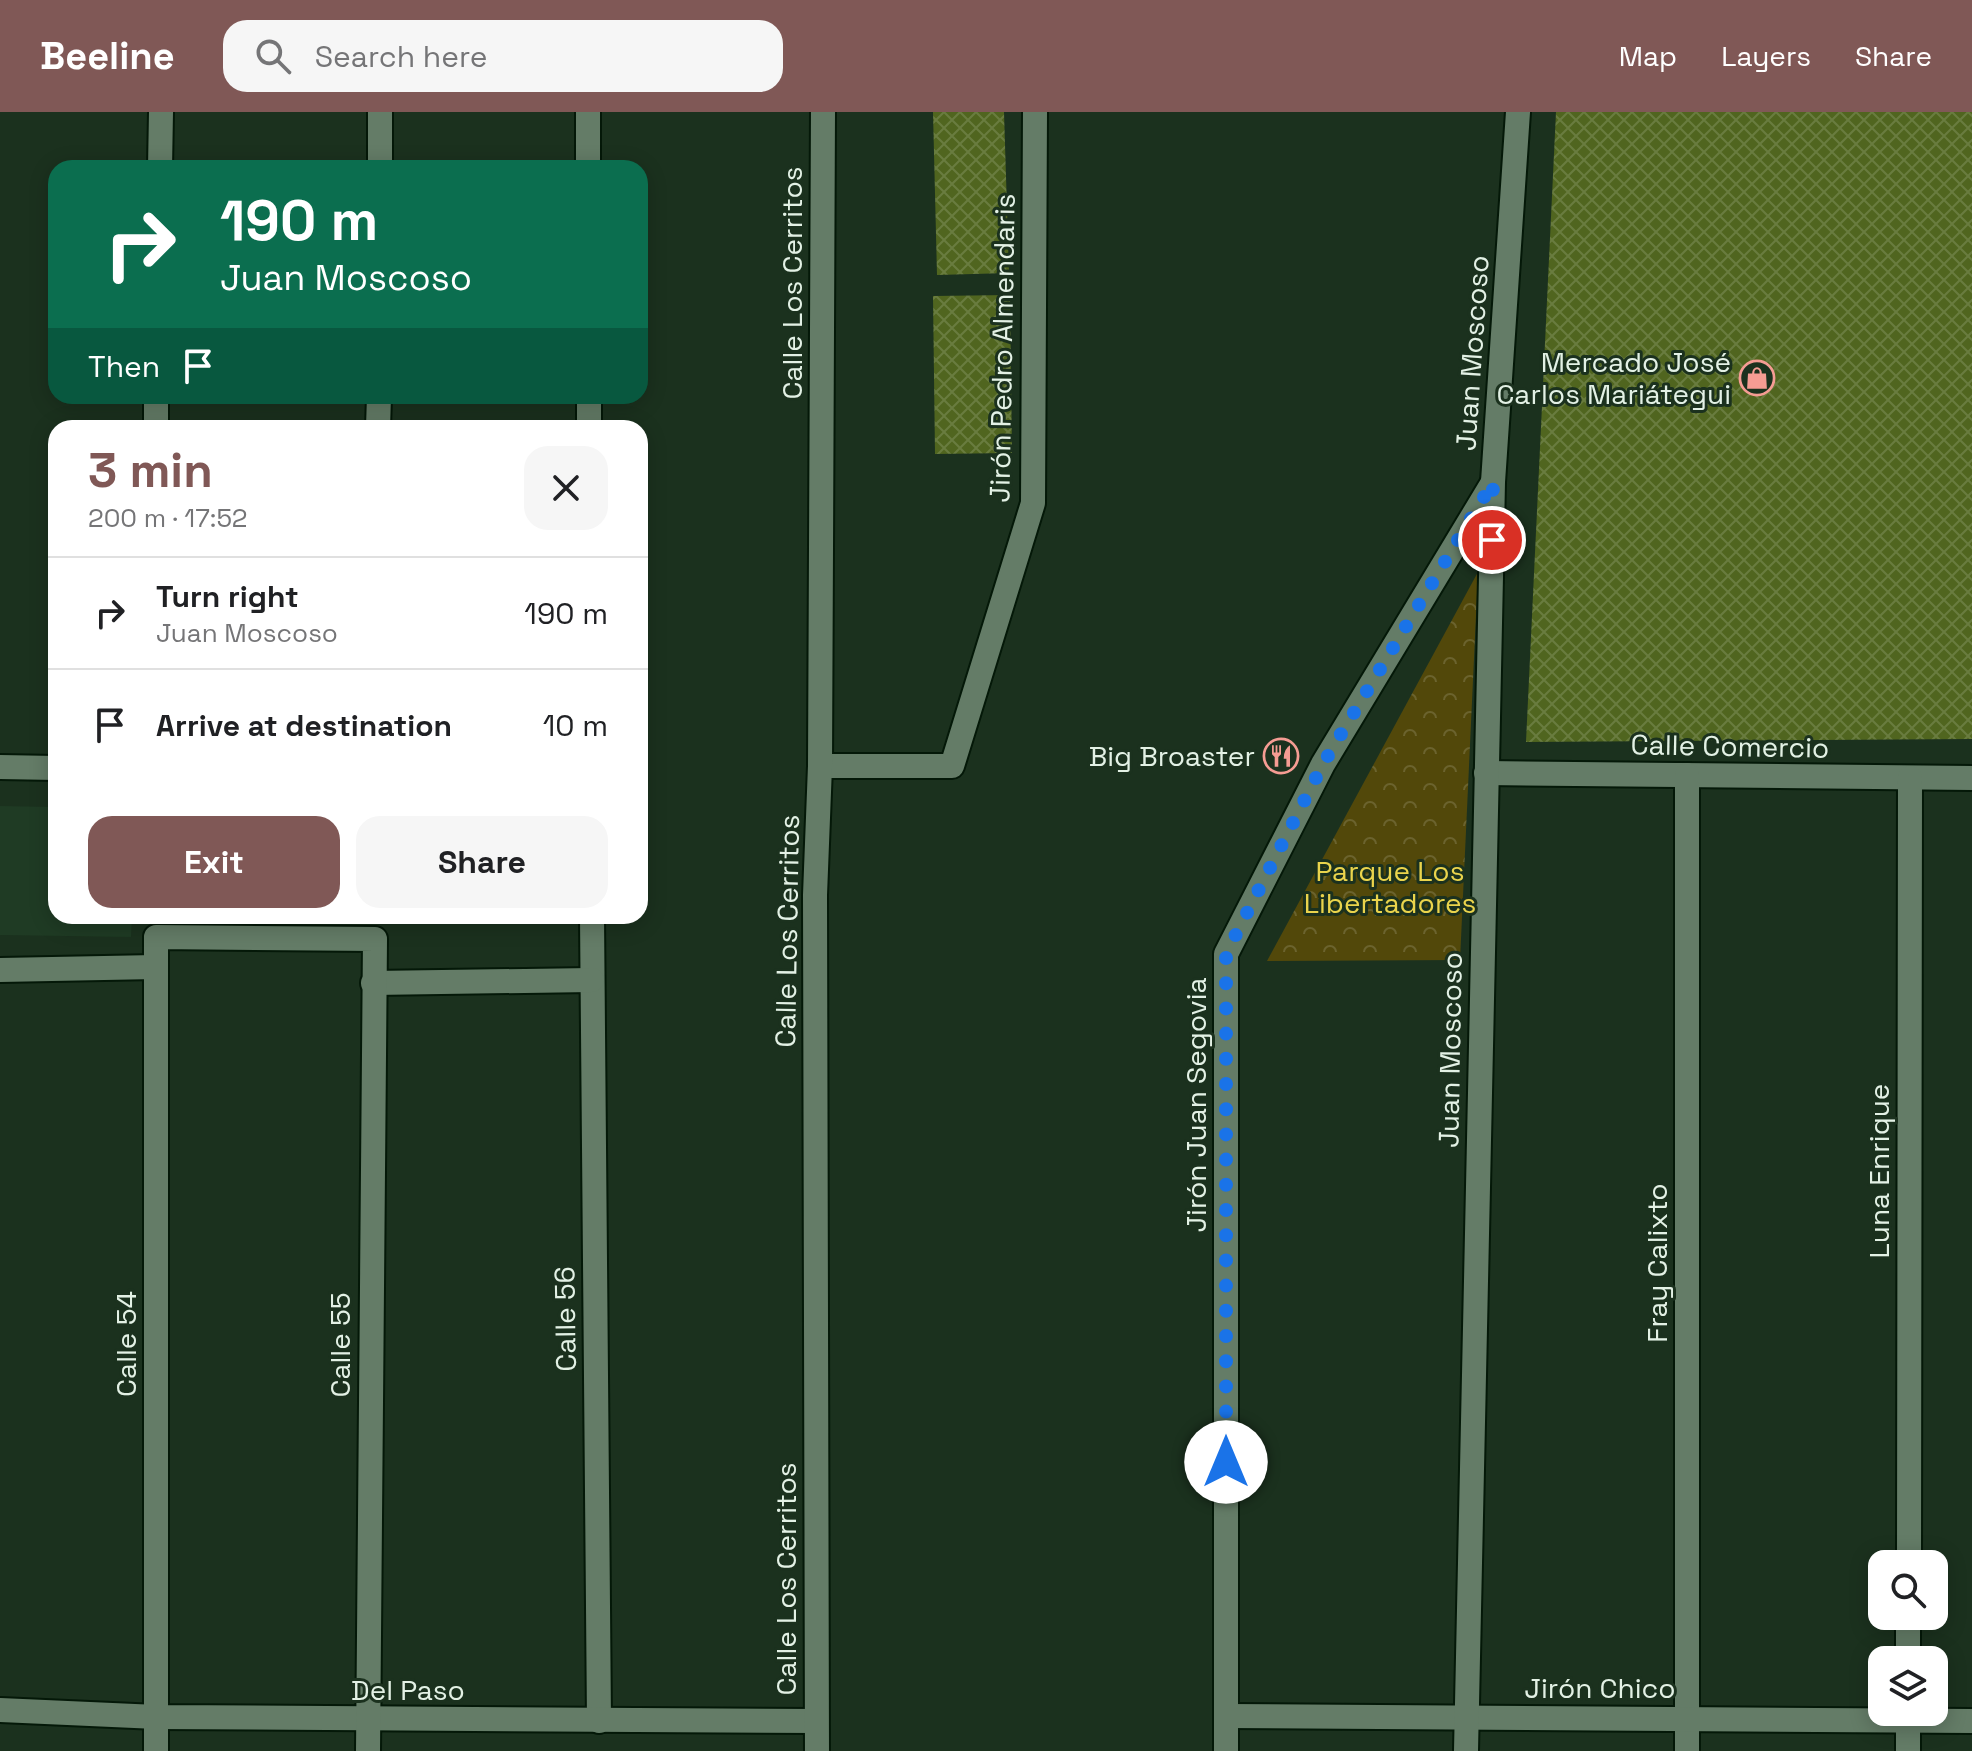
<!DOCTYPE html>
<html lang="en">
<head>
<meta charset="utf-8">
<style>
	:root { --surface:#fff; --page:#f6f6f6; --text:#202124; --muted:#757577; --line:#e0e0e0; --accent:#805856 }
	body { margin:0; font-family:"Space Grotesk",sans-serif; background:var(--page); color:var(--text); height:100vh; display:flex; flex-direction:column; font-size:30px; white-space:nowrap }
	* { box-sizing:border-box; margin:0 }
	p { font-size:26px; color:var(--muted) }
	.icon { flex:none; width:44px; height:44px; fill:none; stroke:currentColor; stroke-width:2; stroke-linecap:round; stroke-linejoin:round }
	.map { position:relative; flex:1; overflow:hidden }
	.drawer { position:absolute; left:48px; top:308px; width:600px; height:504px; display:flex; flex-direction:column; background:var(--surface); border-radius:24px; box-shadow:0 4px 20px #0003 }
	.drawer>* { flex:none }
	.guide { position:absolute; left:48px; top:48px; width:600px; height:244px; border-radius:24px; box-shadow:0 4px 20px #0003; background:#0b6e4f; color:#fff; overflow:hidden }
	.buttons { position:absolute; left:1868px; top:1438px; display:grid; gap:16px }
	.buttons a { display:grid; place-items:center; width:80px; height:80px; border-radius:16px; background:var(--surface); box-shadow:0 4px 20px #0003; font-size:40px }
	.pin { position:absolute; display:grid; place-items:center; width:68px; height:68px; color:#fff; margin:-34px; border:4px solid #fff; border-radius:50%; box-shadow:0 2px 8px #0007 }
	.me { position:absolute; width:88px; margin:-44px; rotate:0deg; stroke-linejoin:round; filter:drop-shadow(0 0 6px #0008) }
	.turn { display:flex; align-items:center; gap:28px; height:168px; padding:0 40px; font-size:36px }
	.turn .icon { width:104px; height:104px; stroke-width:2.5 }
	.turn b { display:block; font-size:56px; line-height:68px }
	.then { display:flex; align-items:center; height:76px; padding:0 40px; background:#0003; gap:16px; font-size:30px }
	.round { display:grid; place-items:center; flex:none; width:84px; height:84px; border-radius:24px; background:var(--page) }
	.overview { display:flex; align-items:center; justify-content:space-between; height:136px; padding:0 40px }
	h1 { font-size:48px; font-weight:700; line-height:60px; color:var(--accent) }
	.action { display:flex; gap:16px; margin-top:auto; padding:16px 40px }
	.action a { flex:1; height:92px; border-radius:24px; background:var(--accent); color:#fff; font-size:32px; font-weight:700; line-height:92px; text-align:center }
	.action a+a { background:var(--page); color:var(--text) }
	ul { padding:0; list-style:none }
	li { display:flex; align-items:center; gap:24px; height:112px; padding:0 40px; border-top:2px solid var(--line) }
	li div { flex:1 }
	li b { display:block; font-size:30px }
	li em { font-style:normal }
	header { display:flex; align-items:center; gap:48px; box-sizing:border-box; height:112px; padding:0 40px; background:var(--accent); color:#fff }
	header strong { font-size:38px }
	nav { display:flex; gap:44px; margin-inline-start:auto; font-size:28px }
	.search { width:560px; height:72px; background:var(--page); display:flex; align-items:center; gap:20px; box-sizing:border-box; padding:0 28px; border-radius:24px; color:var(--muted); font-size:30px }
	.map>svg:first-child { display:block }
</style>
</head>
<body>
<header>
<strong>Beeline</strong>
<div class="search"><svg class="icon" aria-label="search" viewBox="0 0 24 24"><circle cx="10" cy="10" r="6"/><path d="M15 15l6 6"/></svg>Search here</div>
<nav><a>Map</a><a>Layers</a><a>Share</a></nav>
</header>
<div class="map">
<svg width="1972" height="1639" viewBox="0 0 1972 1639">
	<defs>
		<pattern id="park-crowns" width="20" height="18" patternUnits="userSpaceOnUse" patternTransform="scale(2)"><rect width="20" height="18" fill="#52480a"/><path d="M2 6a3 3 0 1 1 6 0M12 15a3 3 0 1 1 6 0" fill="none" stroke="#6b632e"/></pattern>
		<pattern id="building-cross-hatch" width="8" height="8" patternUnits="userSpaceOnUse" patternTransform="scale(2)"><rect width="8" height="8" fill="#50651f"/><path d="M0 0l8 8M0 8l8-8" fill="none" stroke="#697c3f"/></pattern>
	</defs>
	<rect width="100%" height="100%" fill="#1b311e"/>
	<!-- built -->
	<polygon fill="#1f3b24" points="0,694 56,695 56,804 132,804 131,825 0,823"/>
	<!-- park -->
	<polygon fill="url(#park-crowns)" points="1478,460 1460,848 1267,849"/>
	<!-- building -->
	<g fill="url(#building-cross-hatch)">
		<polygon points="933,0 1004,0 1009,161 937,163"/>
		<polygon points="1556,0 1972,0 1972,627 1526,630"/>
		<polygon points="1010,183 1012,341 935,342 933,184"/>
	</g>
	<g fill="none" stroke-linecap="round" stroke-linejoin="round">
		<!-- street casing -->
		<g stroke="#041808" stroke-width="28">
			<g id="street">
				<polyline points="588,0 588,56"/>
				<polyline points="160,56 161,0"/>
				<polyline points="380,56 380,0"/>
				<polyline points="589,284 589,316"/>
				<polyline points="156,316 156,284"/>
				<polyline points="378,316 379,284"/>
				<polyline points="820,654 952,654 1033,391 1035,0"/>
				<polyline points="0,655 56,656"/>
				<polyline points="1486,661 1972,666"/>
				<polyline points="1687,663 1687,1639"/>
				<polyline points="592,804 599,1609"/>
				<polyline points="0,858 156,855"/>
				<polyline points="373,871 592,868"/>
				<polyline points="1909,1452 1910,666"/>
				<polyline points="1908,1548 1908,1504"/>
				<polyline points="0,1598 157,1605 816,1609"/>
				<polyline points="1908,1600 1908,1639"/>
				<polyline points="1227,1604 1972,1609"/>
				<polyline points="156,1639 156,825 375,827 368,1639"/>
				<polyline points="817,1639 815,783 820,654 823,0"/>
				<polyline points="1226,1639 1226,842 1323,652 1492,372"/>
				<polyline points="1466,1639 1493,370 1518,0"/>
			</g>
		</g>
		<!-- street -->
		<use href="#street" stroke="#647c67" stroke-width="24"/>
	</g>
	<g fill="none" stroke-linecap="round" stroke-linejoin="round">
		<!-- route -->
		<polyline stroke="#1a73e8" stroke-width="14" stroke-dasharray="0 25.2" points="1226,1350 1226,842 1323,652 1493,370 1492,428"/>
	</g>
	<!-- icons -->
	<defs>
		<g id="shop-ring" transform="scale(1.8)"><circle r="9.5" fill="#1b311e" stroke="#f59c93" stroke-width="1.5"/><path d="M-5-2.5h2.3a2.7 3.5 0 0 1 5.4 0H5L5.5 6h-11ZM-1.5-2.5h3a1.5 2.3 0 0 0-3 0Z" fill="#f59c93"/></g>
		<g id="restaurant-ring" transform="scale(1.8)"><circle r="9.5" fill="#1b311e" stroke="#f59c93" stroke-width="1.5"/><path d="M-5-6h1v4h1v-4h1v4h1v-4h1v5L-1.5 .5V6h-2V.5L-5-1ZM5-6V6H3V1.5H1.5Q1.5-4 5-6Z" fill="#f59c93"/></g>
	</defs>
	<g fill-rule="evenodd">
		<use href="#shop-ring" x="1757" y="266"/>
		<use href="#restaurant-ring" x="1281" y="644"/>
	</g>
	<g text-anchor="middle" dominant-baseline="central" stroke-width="6" stroke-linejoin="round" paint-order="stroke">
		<!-- street labels -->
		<g font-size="28" fill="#e3f1e5" stroke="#1b311e">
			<text transform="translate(792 171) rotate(-90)">Calle Los Cerritos</text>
			<text transform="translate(1002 236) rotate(-89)">Jirón Pedro Almendaris</text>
			<text transform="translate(1472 241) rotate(-86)">Juan Moscoso</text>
			<text transform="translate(1730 634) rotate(1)">Calle Comercio</text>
			<text transform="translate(787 819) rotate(-89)">Calle Los Cerritos</text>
			<text transform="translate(1450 938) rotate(-89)">Juan Moscoso</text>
			<text transform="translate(1196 993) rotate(-90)">Jirón Juan Segovia</text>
			<text transform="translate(1879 1059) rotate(-90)">Luna Enrique</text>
			<text transform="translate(1657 1151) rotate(-90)">Fray Calixto</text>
			<text transform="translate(565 1207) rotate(-91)">Calle 56</text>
			<text transform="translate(126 1232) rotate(-90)">Calle 54</text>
			<text transform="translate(340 1233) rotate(-90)">Calle 55</text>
			<text transform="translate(786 1467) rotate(-90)">Calle Los Cerritos</text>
			<text x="1600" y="1576">Jirón Chico</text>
			<text x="408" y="1578">Del Paso</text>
		</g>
		<!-- poi labels -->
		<g font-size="28" fill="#e3f1e5" stroke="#1b311e" text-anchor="end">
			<text x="1731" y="250">Mercado José<tspan x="1731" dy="32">Carlos Mariátegui</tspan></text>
			<text x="1255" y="644">Big Broaster</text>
		</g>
		<!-- park labels -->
		<g font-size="28" fill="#ead44c" stroke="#1b311e">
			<text x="1390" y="759">Parque Los<tspan x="1390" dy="32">Libertadores</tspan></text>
		</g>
	</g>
</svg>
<div class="buttons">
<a><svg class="icon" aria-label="search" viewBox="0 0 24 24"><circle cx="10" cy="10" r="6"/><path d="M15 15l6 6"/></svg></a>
<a><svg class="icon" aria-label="layers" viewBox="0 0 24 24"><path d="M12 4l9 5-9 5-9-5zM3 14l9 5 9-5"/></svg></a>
</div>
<div class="pin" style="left:1492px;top:428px;background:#d93025"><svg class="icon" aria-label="arrive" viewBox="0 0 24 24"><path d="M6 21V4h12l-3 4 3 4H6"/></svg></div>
<svg class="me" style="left:1226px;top:1350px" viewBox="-20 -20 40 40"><circle r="19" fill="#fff"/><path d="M0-13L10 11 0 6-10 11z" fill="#1a73e8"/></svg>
<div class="guide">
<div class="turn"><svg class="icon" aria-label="right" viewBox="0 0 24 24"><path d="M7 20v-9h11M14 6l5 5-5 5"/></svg><div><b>190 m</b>Juan Moscoso</div></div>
<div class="then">Then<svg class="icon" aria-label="arrive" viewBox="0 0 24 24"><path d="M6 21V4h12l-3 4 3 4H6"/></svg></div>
</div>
<section class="drawer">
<div class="overview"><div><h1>3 min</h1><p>200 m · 17:52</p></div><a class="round"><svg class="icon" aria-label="close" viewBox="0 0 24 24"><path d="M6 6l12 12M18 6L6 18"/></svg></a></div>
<ul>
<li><svg class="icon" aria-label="right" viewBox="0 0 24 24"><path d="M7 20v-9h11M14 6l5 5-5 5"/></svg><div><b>Turn right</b><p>Juan Moscoso</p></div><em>190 m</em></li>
<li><svg class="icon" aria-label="arrive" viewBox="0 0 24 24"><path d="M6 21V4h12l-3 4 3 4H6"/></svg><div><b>Arrive at destination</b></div><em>10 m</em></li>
</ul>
<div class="action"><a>Exit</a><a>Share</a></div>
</section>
</div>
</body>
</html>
